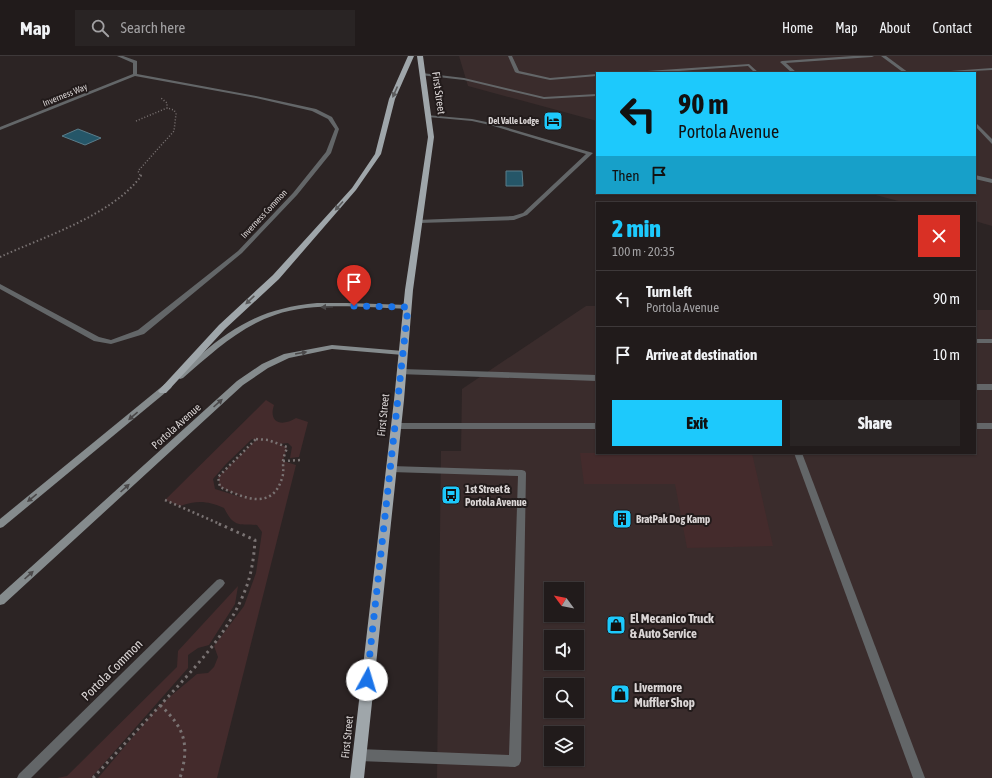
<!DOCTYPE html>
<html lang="en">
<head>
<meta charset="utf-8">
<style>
	:root { --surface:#211b1b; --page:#292424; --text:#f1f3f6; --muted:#a2a1a3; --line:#3e393a; --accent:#1dc9fc }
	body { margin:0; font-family:"Asap Condensed",sans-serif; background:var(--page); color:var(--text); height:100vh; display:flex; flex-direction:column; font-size:15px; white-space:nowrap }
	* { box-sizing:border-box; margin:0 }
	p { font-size:13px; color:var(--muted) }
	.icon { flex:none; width:22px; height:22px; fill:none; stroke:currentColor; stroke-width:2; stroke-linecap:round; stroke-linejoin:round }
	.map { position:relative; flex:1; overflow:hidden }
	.details { position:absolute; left:596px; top:146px; width:380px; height:252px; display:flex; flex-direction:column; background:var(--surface); border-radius:0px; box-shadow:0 1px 3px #0004,0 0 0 1px var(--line) }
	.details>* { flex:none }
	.guide { position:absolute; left:596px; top:16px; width:380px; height:122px; border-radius:0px; box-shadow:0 1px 3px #0004,0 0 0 1px var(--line); background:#1dc9fc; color:#111; overflow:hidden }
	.needle { width:26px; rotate:302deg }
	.controls { position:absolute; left:544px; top:526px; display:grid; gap:8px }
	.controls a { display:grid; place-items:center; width:40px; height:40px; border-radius:0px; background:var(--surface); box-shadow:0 1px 3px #0004,0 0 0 1px var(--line); font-size:20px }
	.pin { position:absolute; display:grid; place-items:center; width:34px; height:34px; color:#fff; margin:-41px -17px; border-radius:50% 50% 50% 0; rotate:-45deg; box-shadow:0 0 4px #0007 }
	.pin .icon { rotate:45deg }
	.me { position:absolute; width:44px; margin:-22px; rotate:6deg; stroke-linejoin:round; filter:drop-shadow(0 0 3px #0008) }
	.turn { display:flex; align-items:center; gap:14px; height:84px; padding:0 16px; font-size:18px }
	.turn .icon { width:52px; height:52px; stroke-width:2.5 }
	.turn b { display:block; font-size:28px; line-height:34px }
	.then { display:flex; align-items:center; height:38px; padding:0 16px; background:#0003; gap:8px; font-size:15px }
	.round { display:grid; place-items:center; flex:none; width:42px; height:42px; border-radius:0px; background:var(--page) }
	.headline { display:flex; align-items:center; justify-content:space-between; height:68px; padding:0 16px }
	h1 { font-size:24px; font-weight:800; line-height:30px; color:var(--accent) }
	.button { display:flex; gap:8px; margin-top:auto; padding:8px 16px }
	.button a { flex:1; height:46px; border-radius:0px; background:var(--accent); color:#111; font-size:16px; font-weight:800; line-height:46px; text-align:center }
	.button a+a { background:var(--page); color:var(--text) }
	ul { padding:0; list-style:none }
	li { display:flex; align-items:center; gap:12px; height:56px; padding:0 16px; border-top:1px solid var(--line) }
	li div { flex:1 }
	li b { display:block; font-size:15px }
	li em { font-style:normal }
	header { display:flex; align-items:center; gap:24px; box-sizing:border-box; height:56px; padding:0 20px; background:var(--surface); border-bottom:1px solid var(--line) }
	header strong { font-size:19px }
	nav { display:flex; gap:22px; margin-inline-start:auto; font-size:14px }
	.search { width:280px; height:36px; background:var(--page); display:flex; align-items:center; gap:10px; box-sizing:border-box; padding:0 14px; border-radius:0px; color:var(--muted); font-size:15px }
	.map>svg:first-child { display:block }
</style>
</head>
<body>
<header>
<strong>Map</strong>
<div class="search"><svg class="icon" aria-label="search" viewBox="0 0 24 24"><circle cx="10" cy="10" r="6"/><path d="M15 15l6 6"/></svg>Search here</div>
<nav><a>Home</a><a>Map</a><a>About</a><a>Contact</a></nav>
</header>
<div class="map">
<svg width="992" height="722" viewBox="0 0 992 722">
	<rect width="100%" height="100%" fill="#2c2424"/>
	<!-- built -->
	<g fill="#3a2c2c" fill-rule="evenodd">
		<polygon points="459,0 992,0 992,170 975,165 975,147 906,147 868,137 975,137 975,17 597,17 597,65 468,30"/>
		<path d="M586 250H597V397H975V254H992V722H437L441 395H461L462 333ZM551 533H577V559H551ZM551 581H577V607H551ZM551 629H577V655H551ZM551 677H577V703H551Z"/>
	</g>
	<!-- green -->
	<g fill="#442b2c" fill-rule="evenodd">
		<path d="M266 344 274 349C268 367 282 371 296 362L308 366 299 401 290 402 292 391 288 387 279 388 287 391 283 405 296 409 217 722H98L160 649 197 618 208 617 214 611 218 601 214 590 244 550 256 517 262 476 257 469C237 468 234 471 224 452 207 445 198 444 180 450L165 444ZM252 383 256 384 218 421 220 431 244 442 215 433 213 423 226 408Z"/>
		<polygon points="580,397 752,397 773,490 687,492 675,428 584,428"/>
		<polygon points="238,530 235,548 209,589 198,592 188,599 188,612 91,722 57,722 67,720 177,611 178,595"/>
	</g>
	<!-- water -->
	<g fill="#255668" stroke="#5b7c89">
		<polygon points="78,73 101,82 85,89 62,80"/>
		<polygon points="506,115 522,115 523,130 506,130"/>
	</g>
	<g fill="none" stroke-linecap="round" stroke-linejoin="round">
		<!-- path-far3 -->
		<g stroke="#7a7373" stroke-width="1.5" stroke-dasharray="1 2" stroke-linecap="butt">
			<polyline points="136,65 167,52 167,47 161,42"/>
			<polyline points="140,119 138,115 174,75 176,58 174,54 167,52"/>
		</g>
		<!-- path-far2 -->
		<path stroke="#7a7373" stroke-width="2" stroke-dasharray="1.5 2.5" stroke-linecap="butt" d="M0 201C43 181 113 159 141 120L140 118"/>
		<!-- path-far1 -->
		<g stroke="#7a7373" stroke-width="2.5" stroke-dasharray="2 3" stroke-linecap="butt">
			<path d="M256 383 268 384 287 391C286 396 283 401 283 406 283 412 284 417 282 422 272 456 242 441 220 431L218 421Z"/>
			<polyline points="283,405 302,404"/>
			<polyline points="165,444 220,468"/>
		</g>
		<!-- path -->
		<g stroke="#7a7373" stroke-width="3" stroke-dasharray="2.5 4" stroke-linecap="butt">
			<path d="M160 649C185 672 190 689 180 722"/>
			<path d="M93 722C118 695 142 669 167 642 198 608 230 575 246 532 252 516 254 500 255 484L217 467"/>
		</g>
		<!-- service -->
		<g fill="#636668" fill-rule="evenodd">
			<polygon points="508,0 512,0 519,15 550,22 597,18 597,20 550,24 517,17 515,16"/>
			<polygon points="853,0 874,0 872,1 786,7 797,17 792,17 780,6 782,5"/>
			<polygon points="881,0 886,0 909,17 904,17"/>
			<polygon points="749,8 759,17 755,17 748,10 652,17 631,17 633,16"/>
			<polygon points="992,12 992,14 935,17 937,16"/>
			<polygon points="422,17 464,22 544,41 597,38 597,40 544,43 464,24 420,19 420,18"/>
			<polygon points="426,59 472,63 491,67 593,97 527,159 514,164 419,167 417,166 417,164 513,160 523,157 586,98 490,69 472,65 428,61 426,61"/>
			<polygon points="975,66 992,83 992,88 975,70"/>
			<polygon points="975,119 992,123 992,127 975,123"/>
			<rect x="975" y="283" width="17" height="4"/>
			<polygon points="401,313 597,319 597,325 398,318 397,316"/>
			<rect x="975" y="328" width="17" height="6"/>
			<polygon points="396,367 597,367 597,373 396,373 392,370"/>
			<rect x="975" y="367" width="17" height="6"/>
			<polygon points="794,397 802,397 925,722 913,722"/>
			<polygon points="391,410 522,414 525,415 526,417 521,705 519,709 515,711 359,705 355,703 353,699 355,695 359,693 509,699 518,420 391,416 388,415 387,413 388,411"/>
		</g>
		<!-- minor -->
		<g fill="#636668" fill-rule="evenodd">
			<polygon points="117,0 123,0 137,5 137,18 256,40 316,53 332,61 339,73 331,97 297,139 242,197 144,278 111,288 94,285 0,233 0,228 99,281 111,284 138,274 238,195 293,137 326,96 335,73 328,63 312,55 256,42 135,20 0,74 0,71 133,18 133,7"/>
			<polygon points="220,523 223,524 225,527 223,530 31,722 17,722 19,718 217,524"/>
		</g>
		<!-- secondary -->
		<g fill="#858b8d" fill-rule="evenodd">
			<path d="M317 247H348L408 249 411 251 408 253C366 252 315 245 275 259 239 271 211 298 183 322L180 323 176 320C182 312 192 306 199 300 238 267 266 252 317 247Z"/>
			<polygon points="332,289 403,295 407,297 403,299 332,293 289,302 268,312 243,329 4,548 0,549 0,539 237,325 262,308 284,298"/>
			<polygon points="168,327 172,330 171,332 3,471 0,472 0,463 165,328"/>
		</g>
		<!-- primary -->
		<g fill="#9fa6aa" fill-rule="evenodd">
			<polygon points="408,0 414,0 395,43 381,98 356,134 279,223 225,273 166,337 160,337 158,335 160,333 219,269 273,219 352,132 375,98 389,43"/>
			<polygon points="417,0 423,0 434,81 413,234 404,344 364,722 350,722 394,344 405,234 428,81"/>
		</g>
	</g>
	<!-- one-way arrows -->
	<defs><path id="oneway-solid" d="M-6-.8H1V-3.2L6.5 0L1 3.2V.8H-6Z"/></defs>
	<g fill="#5a5a5b">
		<use href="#oneway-solid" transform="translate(395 36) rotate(114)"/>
		<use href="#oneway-solid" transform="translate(339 150) rotate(132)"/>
		<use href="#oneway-solid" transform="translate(250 244) rotate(137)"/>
	</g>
	<g fill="#4a4849">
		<use href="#oneway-solid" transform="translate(327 251) rotate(178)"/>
		<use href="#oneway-solid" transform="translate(301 297) rotate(-10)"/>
		<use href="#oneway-solid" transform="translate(218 347) rotate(-42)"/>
		<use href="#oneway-solid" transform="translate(133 360) rotate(140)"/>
		<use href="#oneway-solid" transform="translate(125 432) rotate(-42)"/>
		<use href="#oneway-solid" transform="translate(32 442) rotate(141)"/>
		<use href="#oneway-solid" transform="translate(29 519) rotate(-42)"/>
	</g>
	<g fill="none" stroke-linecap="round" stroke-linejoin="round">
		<!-- route -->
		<polyline stroke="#1a73e8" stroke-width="7" stroke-dasharray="0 12.6" points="354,250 408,251 367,624"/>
	</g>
	<!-- icons -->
	<defs>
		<g id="hotel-square" transform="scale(1)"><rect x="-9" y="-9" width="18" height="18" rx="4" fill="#1dc9fc" stroke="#221b1b"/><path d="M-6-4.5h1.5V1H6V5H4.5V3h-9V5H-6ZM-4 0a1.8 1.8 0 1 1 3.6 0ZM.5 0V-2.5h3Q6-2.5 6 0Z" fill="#111"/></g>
		<g id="bus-square" transform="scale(1)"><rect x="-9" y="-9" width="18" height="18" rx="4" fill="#1dc9fc" stroke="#221b1b"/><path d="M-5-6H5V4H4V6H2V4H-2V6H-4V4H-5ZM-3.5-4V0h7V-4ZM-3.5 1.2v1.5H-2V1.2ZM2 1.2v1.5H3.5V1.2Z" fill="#111"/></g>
		<g id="building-square" transform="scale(1)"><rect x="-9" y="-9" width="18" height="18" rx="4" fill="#1dc9fc" stroke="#221b1b"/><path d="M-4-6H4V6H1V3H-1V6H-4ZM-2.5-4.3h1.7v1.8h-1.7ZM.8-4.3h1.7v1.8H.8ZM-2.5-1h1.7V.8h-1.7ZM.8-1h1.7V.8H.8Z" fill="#111"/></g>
		<g id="shop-square" transform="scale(1)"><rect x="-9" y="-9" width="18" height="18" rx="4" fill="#1dc9fc" stroke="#221b1b"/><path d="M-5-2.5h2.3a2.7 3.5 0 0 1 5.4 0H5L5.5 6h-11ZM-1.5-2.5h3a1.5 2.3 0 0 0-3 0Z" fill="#111"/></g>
	</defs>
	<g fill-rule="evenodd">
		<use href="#hotel-square" x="553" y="65"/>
		<use href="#bus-square" x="451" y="439"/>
		<use href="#building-square" x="622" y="463"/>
		<use href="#shop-square" x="616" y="569"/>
		<use href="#shop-square" x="620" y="638"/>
	</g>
	<g text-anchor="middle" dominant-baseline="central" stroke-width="4" stroke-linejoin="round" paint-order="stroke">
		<!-- far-street labels -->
		<g font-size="9" fill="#dad5d5" stroke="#221b1b">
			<text transform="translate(65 39) rotate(-22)">Inverness Way</text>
			<text transform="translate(264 158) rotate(-47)">Inverness Common</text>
		</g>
		<!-- far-poi labels -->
		<g font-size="9" font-weight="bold" fill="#dad5d5" stroke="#221b1b" text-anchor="end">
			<text x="539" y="65">Del Valle Lodge</text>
		</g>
		<!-- street labels -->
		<g font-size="11" fill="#dad5d5" stroke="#221b1b">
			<text transform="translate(439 37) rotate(82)">First Street</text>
			<text transform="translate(383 359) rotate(-84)">First Street</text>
			<text transform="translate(176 370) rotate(-42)">Portola Avenue</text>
			<text transform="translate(347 681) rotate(-84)">First Street</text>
		</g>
		<!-- poi labels -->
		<g font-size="11" font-weight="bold" fill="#dad5d5" stroke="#221b1b" text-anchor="start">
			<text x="465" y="433">1st Street &amp;<tspan x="465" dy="13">Portola Avenue</tspan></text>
			<text x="636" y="463">BratPak Dog Kamp</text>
		</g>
		<!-- near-poi labels -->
		<g font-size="13" font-weight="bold" fill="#dad5d5" stroke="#221b1b" text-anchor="start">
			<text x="630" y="562">El Mecanico Truck<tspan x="630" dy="15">&amp; Auto Service</tspan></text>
			<text x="634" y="631">Livermore<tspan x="634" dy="15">Muffler Shop</tspan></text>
		</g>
		<!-- near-street labels -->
		<g font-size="13" fill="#dad5d5" stroke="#221b1b">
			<text transform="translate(112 614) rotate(-45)">Portola Common</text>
		</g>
	</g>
</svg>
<div class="controls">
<a><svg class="needle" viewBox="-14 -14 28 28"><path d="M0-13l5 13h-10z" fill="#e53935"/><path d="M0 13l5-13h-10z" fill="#a2a1a3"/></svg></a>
<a><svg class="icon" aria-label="sound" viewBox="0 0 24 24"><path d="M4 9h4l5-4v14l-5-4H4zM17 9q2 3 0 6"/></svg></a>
<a><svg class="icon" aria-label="search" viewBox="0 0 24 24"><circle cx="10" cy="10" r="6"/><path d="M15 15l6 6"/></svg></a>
<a><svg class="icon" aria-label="layers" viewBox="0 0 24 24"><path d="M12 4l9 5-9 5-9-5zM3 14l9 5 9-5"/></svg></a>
</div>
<div class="pin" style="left:354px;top:250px;background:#d93025"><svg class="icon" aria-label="arrive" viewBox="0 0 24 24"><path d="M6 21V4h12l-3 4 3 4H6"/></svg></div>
<svg class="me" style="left:367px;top:624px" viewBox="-20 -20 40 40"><circle r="19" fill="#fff"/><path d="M0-13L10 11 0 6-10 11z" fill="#1a73e8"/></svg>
<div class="guide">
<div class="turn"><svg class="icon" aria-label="left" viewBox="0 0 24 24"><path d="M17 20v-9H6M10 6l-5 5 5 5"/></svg><div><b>90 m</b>Portola Avenue</div></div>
<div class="then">Then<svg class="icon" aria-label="arrive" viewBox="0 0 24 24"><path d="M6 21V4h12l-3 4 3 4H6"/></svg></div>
</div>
<section class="details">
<div class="headline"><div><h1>2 min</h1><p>100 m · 20:35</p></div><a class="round" style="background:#d93025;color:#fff"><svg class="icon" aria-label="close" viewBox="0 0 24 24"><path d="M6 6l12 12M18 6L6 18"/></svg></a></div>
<ul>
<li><svg class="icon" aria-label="left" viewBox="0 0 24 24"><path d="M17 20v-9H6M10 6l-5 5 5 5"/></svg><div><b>Turn left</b><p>Portola Avenue</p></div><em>90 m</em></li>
<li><svg class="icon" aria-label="arrive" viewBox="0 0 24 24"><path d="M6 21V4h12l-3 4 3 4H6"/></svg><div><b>Arrive at destination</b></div><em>10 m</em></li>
</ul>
<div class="button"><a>Exit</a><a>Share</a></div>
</section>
</div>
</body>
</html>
